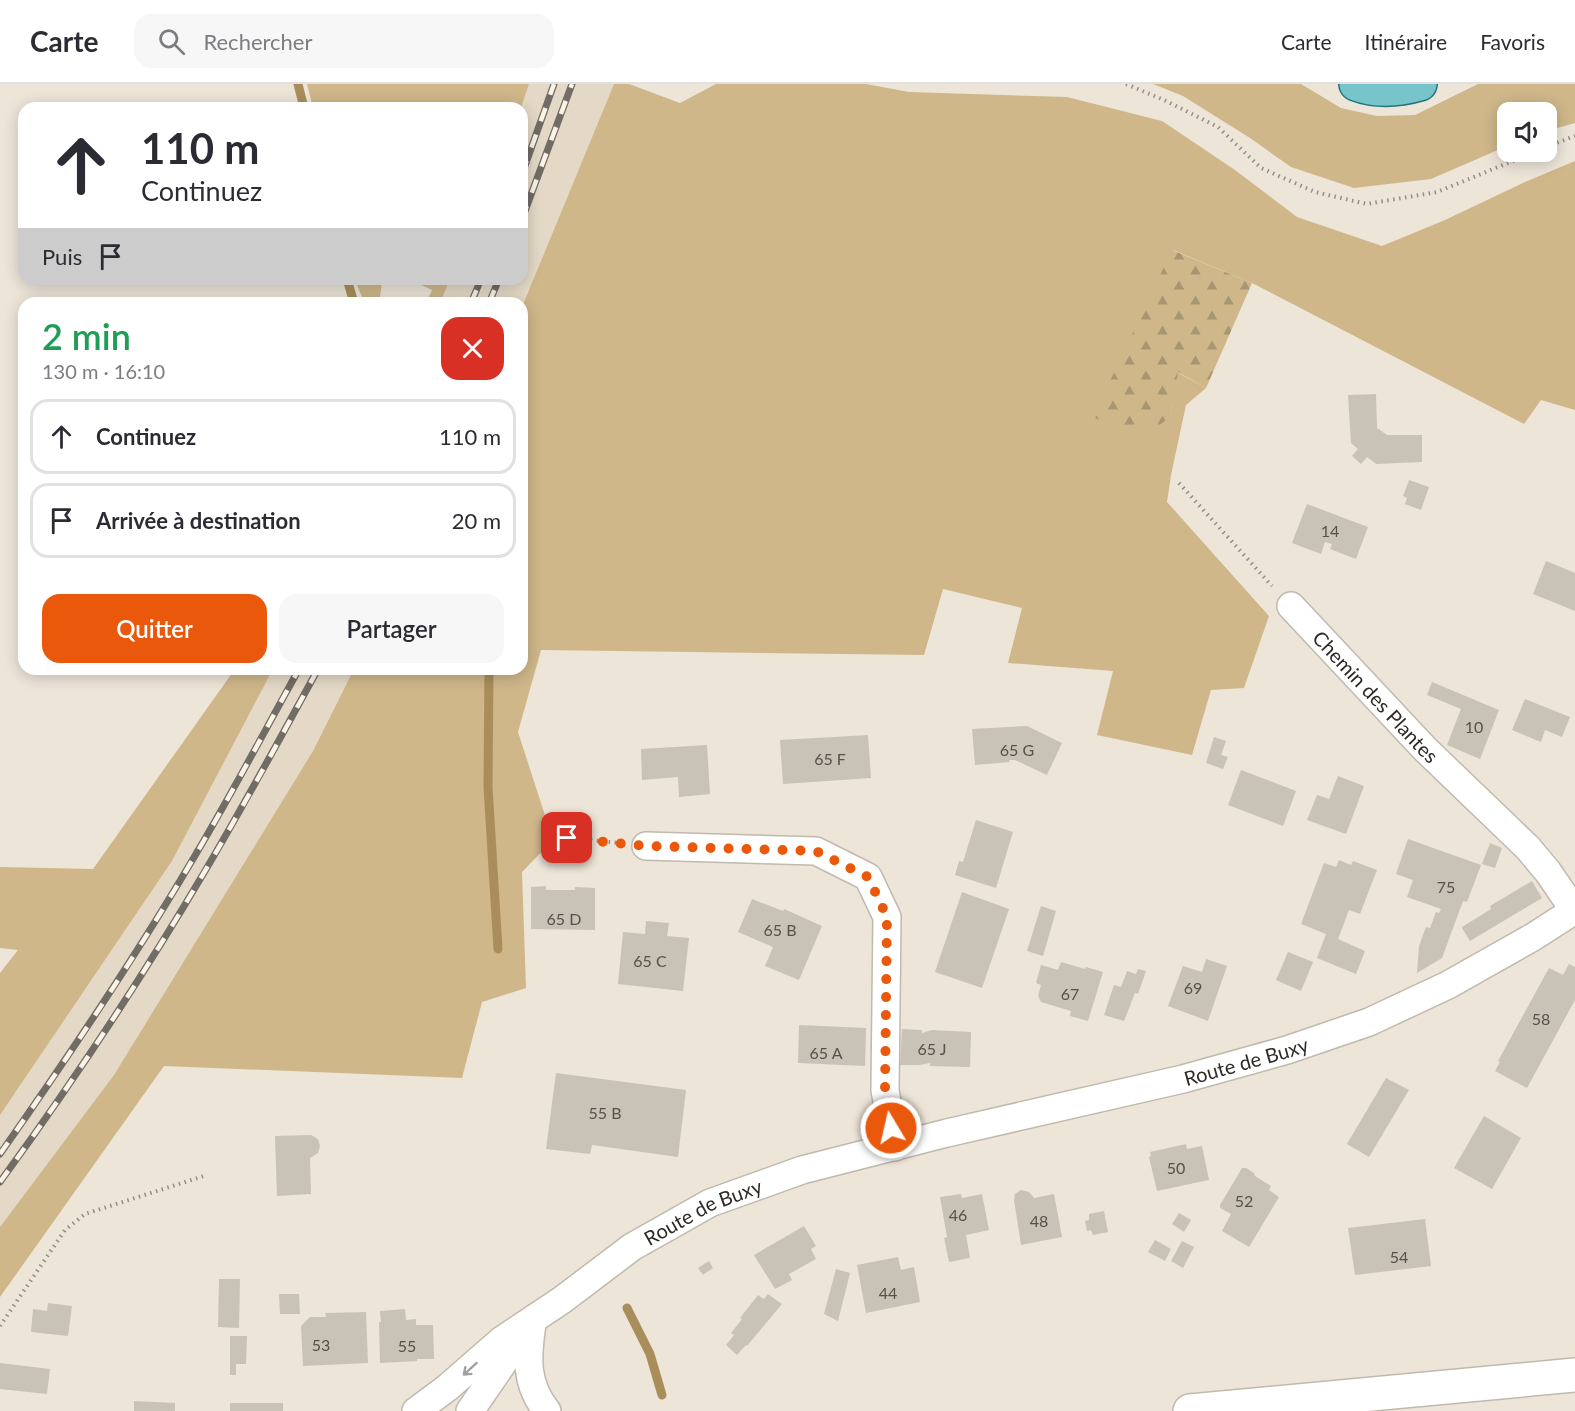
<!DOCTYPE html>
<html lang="fr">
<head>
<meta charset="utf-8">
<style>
	:root { --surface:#fff; --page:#f7f7f7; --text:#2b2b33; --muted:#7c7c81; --line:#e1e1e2; --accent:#ea580c }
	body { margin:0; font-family:Lato,sans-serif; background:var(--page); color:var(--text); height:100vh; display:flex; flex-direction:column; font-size:22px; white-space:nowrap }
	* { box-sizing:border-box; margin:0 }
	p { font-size:20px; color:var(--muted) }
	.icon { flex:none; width:33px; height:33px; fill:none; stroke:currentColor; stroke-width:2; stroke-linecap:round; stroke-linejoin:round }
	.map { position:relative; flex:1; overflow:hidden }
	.side { position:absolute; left:18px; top:213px; width:510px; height:378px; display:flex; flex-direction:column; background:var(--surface); border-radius:18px; box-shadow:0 3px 15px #0003 }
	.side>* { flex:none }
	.guide { position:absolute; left:18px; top:18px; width:510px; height:183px; border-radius:18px; box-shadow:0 3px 15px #0003; background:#fff; color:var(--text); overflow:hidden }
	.buttons { position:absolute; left:1497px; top:18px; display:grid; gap:12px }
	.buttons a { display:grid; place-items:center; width:60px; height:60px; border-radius:12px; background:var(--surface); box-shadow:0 3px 15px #0003; font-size:30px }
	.pin { position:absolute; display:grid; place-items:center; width:51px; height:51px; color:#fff; margin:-26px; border-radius:12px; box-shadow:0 3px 9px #0006 }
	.me { position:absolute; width:66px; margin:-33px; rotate:351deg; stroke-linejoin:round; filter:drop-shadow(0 0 4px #0008) }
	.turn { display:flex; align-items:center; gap:21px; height:126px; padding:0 24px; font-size:27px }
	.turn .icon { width:78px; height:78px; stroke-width:2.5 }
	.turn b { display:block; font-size:42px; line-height:51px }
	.then { display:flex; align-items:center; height:57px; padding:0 24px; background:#0003; gap:12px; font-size:22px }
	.round { display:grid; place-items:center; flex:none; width:63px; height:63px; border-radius:18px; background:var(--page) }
	.overview { display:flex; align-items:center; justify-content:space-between; height:102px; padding:0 24px }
	h1 { font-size:36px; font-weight:600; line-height:45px; color:#1e9e55 }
	.primary-button { display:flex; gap:12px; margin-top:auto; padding:12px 24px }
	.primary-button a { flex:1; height:69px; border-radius:18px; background:var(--accent); color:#fff; font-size:24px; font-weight:600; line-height:69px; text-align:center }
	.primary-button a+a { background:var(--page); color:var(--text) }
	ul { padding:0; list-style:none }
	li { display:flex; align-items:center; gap:18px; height:75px; margin:0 12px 9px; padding:0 12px; border:3px solid var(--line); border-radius:18px }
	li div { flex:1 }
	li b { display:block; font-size:22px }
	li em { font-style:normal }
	header { display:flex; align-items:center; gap:36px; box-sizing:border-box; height:84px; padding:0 30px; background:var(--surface); border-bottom:2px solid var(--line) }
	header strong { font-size:28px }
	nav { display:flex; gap:33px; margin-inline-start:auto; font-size:21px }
	.search { width:420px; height:54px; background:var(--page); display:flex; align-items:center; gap:15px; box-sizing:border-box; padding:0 21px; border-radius:18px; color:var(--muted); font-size:22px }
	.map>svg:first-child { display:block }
</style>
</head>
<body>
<header>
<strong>Carte</strong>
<div class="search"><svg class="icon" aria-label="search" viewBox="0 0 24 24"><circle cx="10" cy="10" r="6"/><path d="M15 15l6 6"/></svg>Rechercher</div>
<nav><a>Carte</a><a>Itinéraire</a><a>Favoris</a></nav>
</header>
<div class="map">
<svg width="1575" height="1327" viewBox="0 0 1575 1327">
	<defs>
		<pattern id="forest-firs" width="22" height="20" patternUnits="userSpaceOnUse" patternTransform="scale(1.5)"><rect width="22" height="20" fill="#cfb78a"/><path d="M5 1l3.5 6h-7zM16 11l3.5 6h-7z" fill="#a89571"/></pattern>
	</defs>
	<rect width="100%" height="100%" fill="#ede5d8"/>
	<!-- built -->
	<g fill="#e4d9c6">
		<polygon points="529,0 614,0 522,223 522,219 440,219 450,195 522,195 521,24"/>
		<polygon points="273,585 354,585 313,667 114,991 0,1143 0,1031 172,777"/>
	</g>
	<!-- grass -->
	<g fill="#cfb78a">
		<polygon points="307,0 529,0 521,24 313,24"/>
		<polygon points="614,0 629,0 680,19 716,0 866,0 909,8 1067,13 1162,37 1235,86 1297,133 1382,162 1445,136 1525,98 1575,77 1575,326 1541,316 1524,340 1252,199 1173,166 1171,332 1177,288 1206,304 1186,321 1171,391 1167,418 1269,532 1244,604 1211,606 1192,671 1097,651 1113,587 1008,579 1022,524 943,505 924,571 541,566 518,648 553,756 522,788 526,904 482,918 462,994 164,982 0,1213 0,1143 114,991 313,667 354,585 522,585 522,223"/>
		<polygon points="1153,0 1301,0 1341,24 1377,32 1415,31 1478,0 1575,0 1575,39 1547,47 1546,28 1508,28 1507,62 1431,95 1354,104 1291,83 1250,54 1183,12"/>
		<polygon points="354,195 384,195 382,199 379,219 365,219"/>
		<polygon points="409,195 450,195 440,219 426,219 432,206"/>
		<polygon points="235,585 273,585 172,777 0,1031 0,889 18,866 0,864 0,783 93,785"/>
	</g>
	<!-- forest -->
	<polygon fill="url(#forest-firs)" points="1172,166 1252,199 1206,304 1178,288 1171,332 1153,346 1127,349 1093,333"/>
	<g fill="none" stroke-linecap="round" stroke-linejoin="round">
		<!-- stream -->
		<g stroke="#a98e5c" stroke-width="9">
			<polyline points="298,0 304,24"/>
			<polyline points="347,195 354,219"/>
			<polyline points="489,585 488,703 498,865"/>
			<polyline points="627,1224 650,1270 662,1311"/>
		</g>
	</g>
	<!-- building -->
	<g fill="#c9c2b6">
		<polygon points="1376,310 1377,344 1387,351 1422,351 1422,378 1376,380 1367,373 1361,380 1352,372 1358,365 1351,359 1348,311"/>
		<polygon points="1409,396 1429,403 1421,426 1405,420 1407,414 1403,412"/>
		<polygon points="1307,420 1368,443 1356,475 1330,465 1332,460 1325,458 1321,470 1292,459"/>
		<polygon points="1546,477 1575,489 1575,527 1533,510"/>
		<polygon points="1432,598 1499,626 1480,675 1447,661 1461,625 1427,611"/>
		<polygon points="1525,615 1570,633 1562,653 1545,646 1541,658 1512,646"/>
		<polygon points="1027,642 1062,659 1047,691 1015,676 1009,676 1010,678 975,681 972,645"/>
		<polygon points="868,651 871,694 783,700 780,656"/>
		<polygon points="1214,653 1226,657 1221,671 1228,673 1223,685 1206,679"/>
		<polygon points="707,661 710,710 679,713 678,693 642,696 641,665"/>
		<polygon points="1241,686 1296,707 1283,742 1228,721"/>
		<polygon points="1338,692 1364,702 1346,750 1307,736 1317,711 1329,715"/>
		<polygon points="976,736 1013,748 996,804 955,791 959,777 963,778"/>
		<polygon points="1408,755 1481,781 1467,818 1463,817 1442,874 1417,889 1419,862 1426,843 1430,844 1436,828 1439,829 1441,825 1407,813 1413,796 1396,790"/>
		<polygon points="1490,759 1502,764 1495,784 1482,780"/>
		<polygon points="1339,776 1351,781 1353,777 1377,786 1360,830 1349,826 1338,855 1365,867 1356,890 1317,874 1326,850 1301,840 1324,779 1336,783"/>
		<polygon points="1532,797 1542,814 1470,857 1462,844 1462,843 1491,825 1490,822"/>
		<polygon points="546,802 546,806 575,806 575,803 595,804 595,846 531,845 531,803"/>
		<polygon points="962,808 1009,825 982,904 935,888"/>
		<polygon points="752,815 783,827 784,825 822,842 799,896 765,882 773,863 738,848"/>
		<polygon points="1041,822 1056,827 1043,872 1027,867"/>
		<polygon points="646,837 669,839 667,852 689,854 683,907 618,900 623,848 645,850"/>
		<polygon points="1288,868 1313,878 1301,907 1276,896"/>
		<polygon points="1206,875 1227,882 1208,937 1168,922 1183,882 1202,888"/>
		<polygon points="1061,878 1085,885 1086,883 1103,888 1088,937 1070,932 1071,927 1041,918 1038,912 1041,901 1036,899 1041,881 1058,886"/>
		<polygon points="1569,880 1575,883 1575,916 1527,1004 1495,987 1500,978 1498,977 1549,884 1563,891"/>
		<polygon points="1138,885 1146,887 1138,910 1135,909 1124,937 1104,931 1114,901 1121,903 1127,887 1136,890"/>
		<polygon points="799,941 866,944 865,982 798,979"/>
		<polygon points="902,945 922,946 922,949 932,946 971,948 970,983 930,982 930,979 919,981 900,981"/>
		<polygon points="556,989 686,1006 678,1073 592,1061 590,1070 546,1065"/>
		<polygon points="1386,994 1409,1006 1369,1073 1347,1060"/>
		<polygon points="1484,1032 1521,1054 1492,1105 1454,1084"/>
		<polygon points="311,1051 318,1055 320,1062 318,1069 310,1074 311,1110 277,1112 275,1052"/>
		<polygon points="1186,1060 1187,1065 1202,1062 1209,1096 1157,1107 1149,1073 1151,1072 1150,1068"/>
		<polygon points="1242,1084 1246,1084 1254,1089 1255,1092 1271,1102 1269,1106 1279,1113 1249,1163 1222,1147 1231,1130 1220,1124 1220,1121"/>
		<polygon points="1021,1106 1029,1108 1034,1114 1054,1110 1062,1153 1021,1161 1014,1116 1015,1110"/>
		<polygon points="961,1110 962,1114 982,1110 989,1146 966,1151 970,1174 949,1178 944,1154 947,1153 940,1113"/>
		<polygon points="1104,1127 1108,1148 1093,1151 1091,1146 1087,1147 1085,1137 1089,1136 1089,1130"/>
		<polygon points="1179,1129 1191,1136 1184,1148 1172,1140"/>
		<polygon points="1425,1135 1431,1182 1355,1191 1348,1144"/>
		<polygon points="804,1142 816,1162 811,1165 816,1175 789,1190 792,1196 775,1205 754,1171"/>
		<polygon points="1155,1156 1171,1165 1165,1177 1148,1168"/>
		<polygon points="1182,1157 1194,1163 1183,1184 1171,1177"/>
		<polygon points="898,1173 901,1186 914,1183 920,1218 866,1229 857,1181"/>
		<polygon points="709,1177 713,1184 703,1191 698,1184"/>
		<polygon points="836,1185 850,1189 838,1237 824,1230"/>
		<polygon points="219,1195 240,1195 239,1244 218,1243"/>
		<polygon points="279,1210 299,1210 300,1230 280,1230"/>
		<polygon points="768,1210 782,1220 747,1262 746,1261 737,1271 726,1261 734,1251 731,1249 742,1235 740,1234 758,1211 764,1215"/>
		<polygon points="48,1219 72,1222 68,1252 31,1248 33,1225 47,1227"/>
		<polygon points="405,1225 406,1236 416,1235 416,1241 433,1241 434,1275 417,1275 417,1277 380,1279 379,1238 381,1238 380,1227"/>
		<polygon points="366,1228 368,1279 303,1282 301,1242 310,1233 326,1233 325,1229"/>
		<polygon points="230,1252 247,1252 246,1280 236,1280 236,1291 230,1291"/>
		<polygon points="0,1279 50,1285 47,1310 0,1305"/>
		<polygon points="134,1317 175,1319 175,1327 134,1327"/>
		<rect x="230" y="1319" width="53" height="8"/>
	</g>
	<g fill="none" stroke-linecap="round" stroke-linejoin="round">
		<!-- minor casing -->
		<g stroke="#c0b9ad" stroke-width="30">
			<g id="minor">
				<path id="s1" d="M1291 522 1425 665 1528 764 1548 788 1574 826"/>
				<polyline points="646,762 816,767 868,793 887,833 885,1006 895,1063"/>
				<path d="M532 1240C527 1273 525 1300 547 1327"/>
				<path id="s2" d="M416 1327 447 1304 502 1256 562 1216 632 1163 710 1119 802 1086 947 1049 1183 995 1287 966 1369 938 1448 901 1533 853 1575 826"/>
				<polyline points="470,1327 523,1250"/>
			</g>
		</g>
		<!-- secondary casing -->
		<g stroke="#c0b9ad" stroke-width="36">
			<polyline id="secondary" points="1190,1327 1575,1291"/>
		</g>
		<!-- primary casing -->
		<g stroke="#22747a" stroke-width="36">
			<path id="primary" d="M1356 0C1377 8 1399 6 1420 0"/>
		</g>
		<!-- path -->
		<g stroke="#948f86" stroke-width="4" stroke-dasharray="1.5 4.5" stroke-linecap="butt">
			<polyline points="1126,0 1164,16 1218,43 1261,84 1315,108 1367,120 1437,108 1535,68"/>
			<polyline points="1546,63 1575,52"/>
			<polyline points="1179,399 1272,502"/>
			<polyline points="543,751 619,759"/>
			<polyline points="0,1242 65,1146 85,1130 207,1091"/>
		</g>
		<!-- minor -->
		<use href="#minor" stroke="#fff" stroke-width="27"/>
		<!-- secondary -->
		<use href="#secondary" stroke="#fff" stroke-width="33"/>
		<!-- primary -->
		<use href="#primary" stroke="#77c4ca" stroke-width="33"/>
		<!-- rail casing -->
		<g stroke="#716c65" stroke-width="7">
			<g id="rail">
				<polyline points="522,90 554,0"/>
				<polyline points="522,135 572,0"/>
				<polyline points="471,219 481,195"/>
				<polyline points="489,219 499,195"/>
				<path d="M0 1070C66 976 131 880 190 780 228 717 263 650 299 585"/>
				<path d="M0 1098C73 998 142 894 205 787 244 721 281 653 318 585"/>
			</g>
		</g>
		<!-- rail -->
		<use href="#rail" stroke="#faf3e6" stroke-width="4.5" stroke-dasharray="14" stroke-linecap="butt"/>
	</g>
	<!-- one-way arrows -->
	<defs><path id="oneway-shaft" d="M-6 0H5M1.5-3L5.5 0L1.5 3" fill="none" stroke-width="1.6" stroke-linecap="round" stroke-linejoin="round" transform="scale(1.5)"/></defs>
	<use stroke="#a1a09e" href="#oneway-shaft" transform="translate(470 1285) rotate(138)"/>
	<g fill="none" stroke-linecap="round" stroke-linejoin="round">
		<!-- route -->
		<polyline stroke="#ea580c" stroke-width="10" stroke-dasharray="0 18" points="567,754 646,762 816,767 868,793 887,833 885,1006 891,1044"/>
	</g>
	<g text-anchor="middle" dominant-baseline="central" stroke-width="5" stroke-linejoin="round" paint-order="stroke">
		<!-- number labels -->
		<g font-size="16" fill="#55514b">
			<text x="1330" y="446">14</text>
			<text x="1474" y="642">10</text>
			<text x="1017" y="665">65 G</text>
			<text x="830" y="674">65 F</text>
			<text x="1446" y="802">75</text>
			<text x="564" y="834">65 D</text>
			<text x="780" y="845">65 B</text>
			<text x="650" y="876">65 C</text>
			<text x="1193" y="903">69</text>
			<text x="1070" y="909">67</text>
			<text x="1541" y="934">58</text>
			<text x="932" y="964">65 J</text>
			<text x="826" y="968">65 A</text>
			<text x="605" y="1028">55 B</text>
			<text x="1176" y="1083">50</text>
			<text x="1244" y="1116">52</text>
			<text x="958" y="1130">46</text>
			<text x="1039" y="1136">48</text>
			<text x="1399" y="1172">54</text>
			<text x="888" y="1208">44</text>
			<text x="321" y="1260">53</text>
			<text x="407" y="1261">55</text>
		</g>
		<!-- street labels -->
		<g font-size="20" fill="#2e2b27" stroke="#faf3e6">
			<text stroke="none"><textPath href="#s1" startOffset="124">Chemin des Plantes</textPath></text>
			<text stroke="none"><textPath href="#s2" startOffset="916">Route de Buxy</textPath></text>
			<text stroke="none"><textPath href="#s2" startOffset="351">Route de Buxy</textPath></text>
		</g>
	</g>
</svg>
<div class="buttons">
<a><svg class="icon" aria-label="sound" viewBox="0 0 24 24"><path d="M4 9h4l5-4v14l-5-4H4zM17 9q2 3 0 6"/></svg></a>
</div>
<div class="pin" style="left:567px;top:754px;background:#d93025"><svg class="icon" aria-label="arrive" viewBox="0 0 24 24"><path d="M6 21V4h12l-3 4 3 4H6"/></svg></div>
<svg class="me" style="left:891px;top:1044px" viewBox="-20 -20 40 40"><circle r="17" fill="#ea580c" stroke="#fff" stroke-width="3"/><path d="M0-11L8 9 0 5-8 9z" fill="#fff"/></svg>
<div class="guide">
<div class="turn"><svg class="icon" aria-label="ahead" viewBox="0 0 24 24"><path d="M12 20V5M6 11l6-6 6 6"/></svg><div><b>110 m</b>Continuez</div></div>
<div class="then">Puis<svg class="icon" aria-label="arrive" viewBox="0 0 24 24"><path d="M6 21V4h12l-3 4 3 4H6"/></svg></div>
</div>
<section class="side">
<div class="overview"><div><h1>2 min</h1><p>130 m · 16:10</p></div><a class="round" style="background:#d93025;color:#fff"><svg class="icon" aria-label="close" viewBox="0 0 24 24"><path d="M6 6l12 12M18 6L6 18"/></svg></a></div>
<ul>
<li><svg class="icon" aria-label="ahead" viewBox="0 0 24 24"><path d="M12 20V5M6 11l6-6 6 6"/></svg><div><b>Continuez</b></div><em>110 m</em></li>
<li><svg class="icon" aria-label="arrive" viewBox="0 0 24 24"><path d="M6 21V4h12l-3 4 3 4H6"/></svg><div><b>Arrivée à destination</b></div><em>20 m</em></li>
</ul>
<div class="primary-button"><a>Quitter</a><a>Partager</a></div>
</section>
</div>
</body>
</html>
